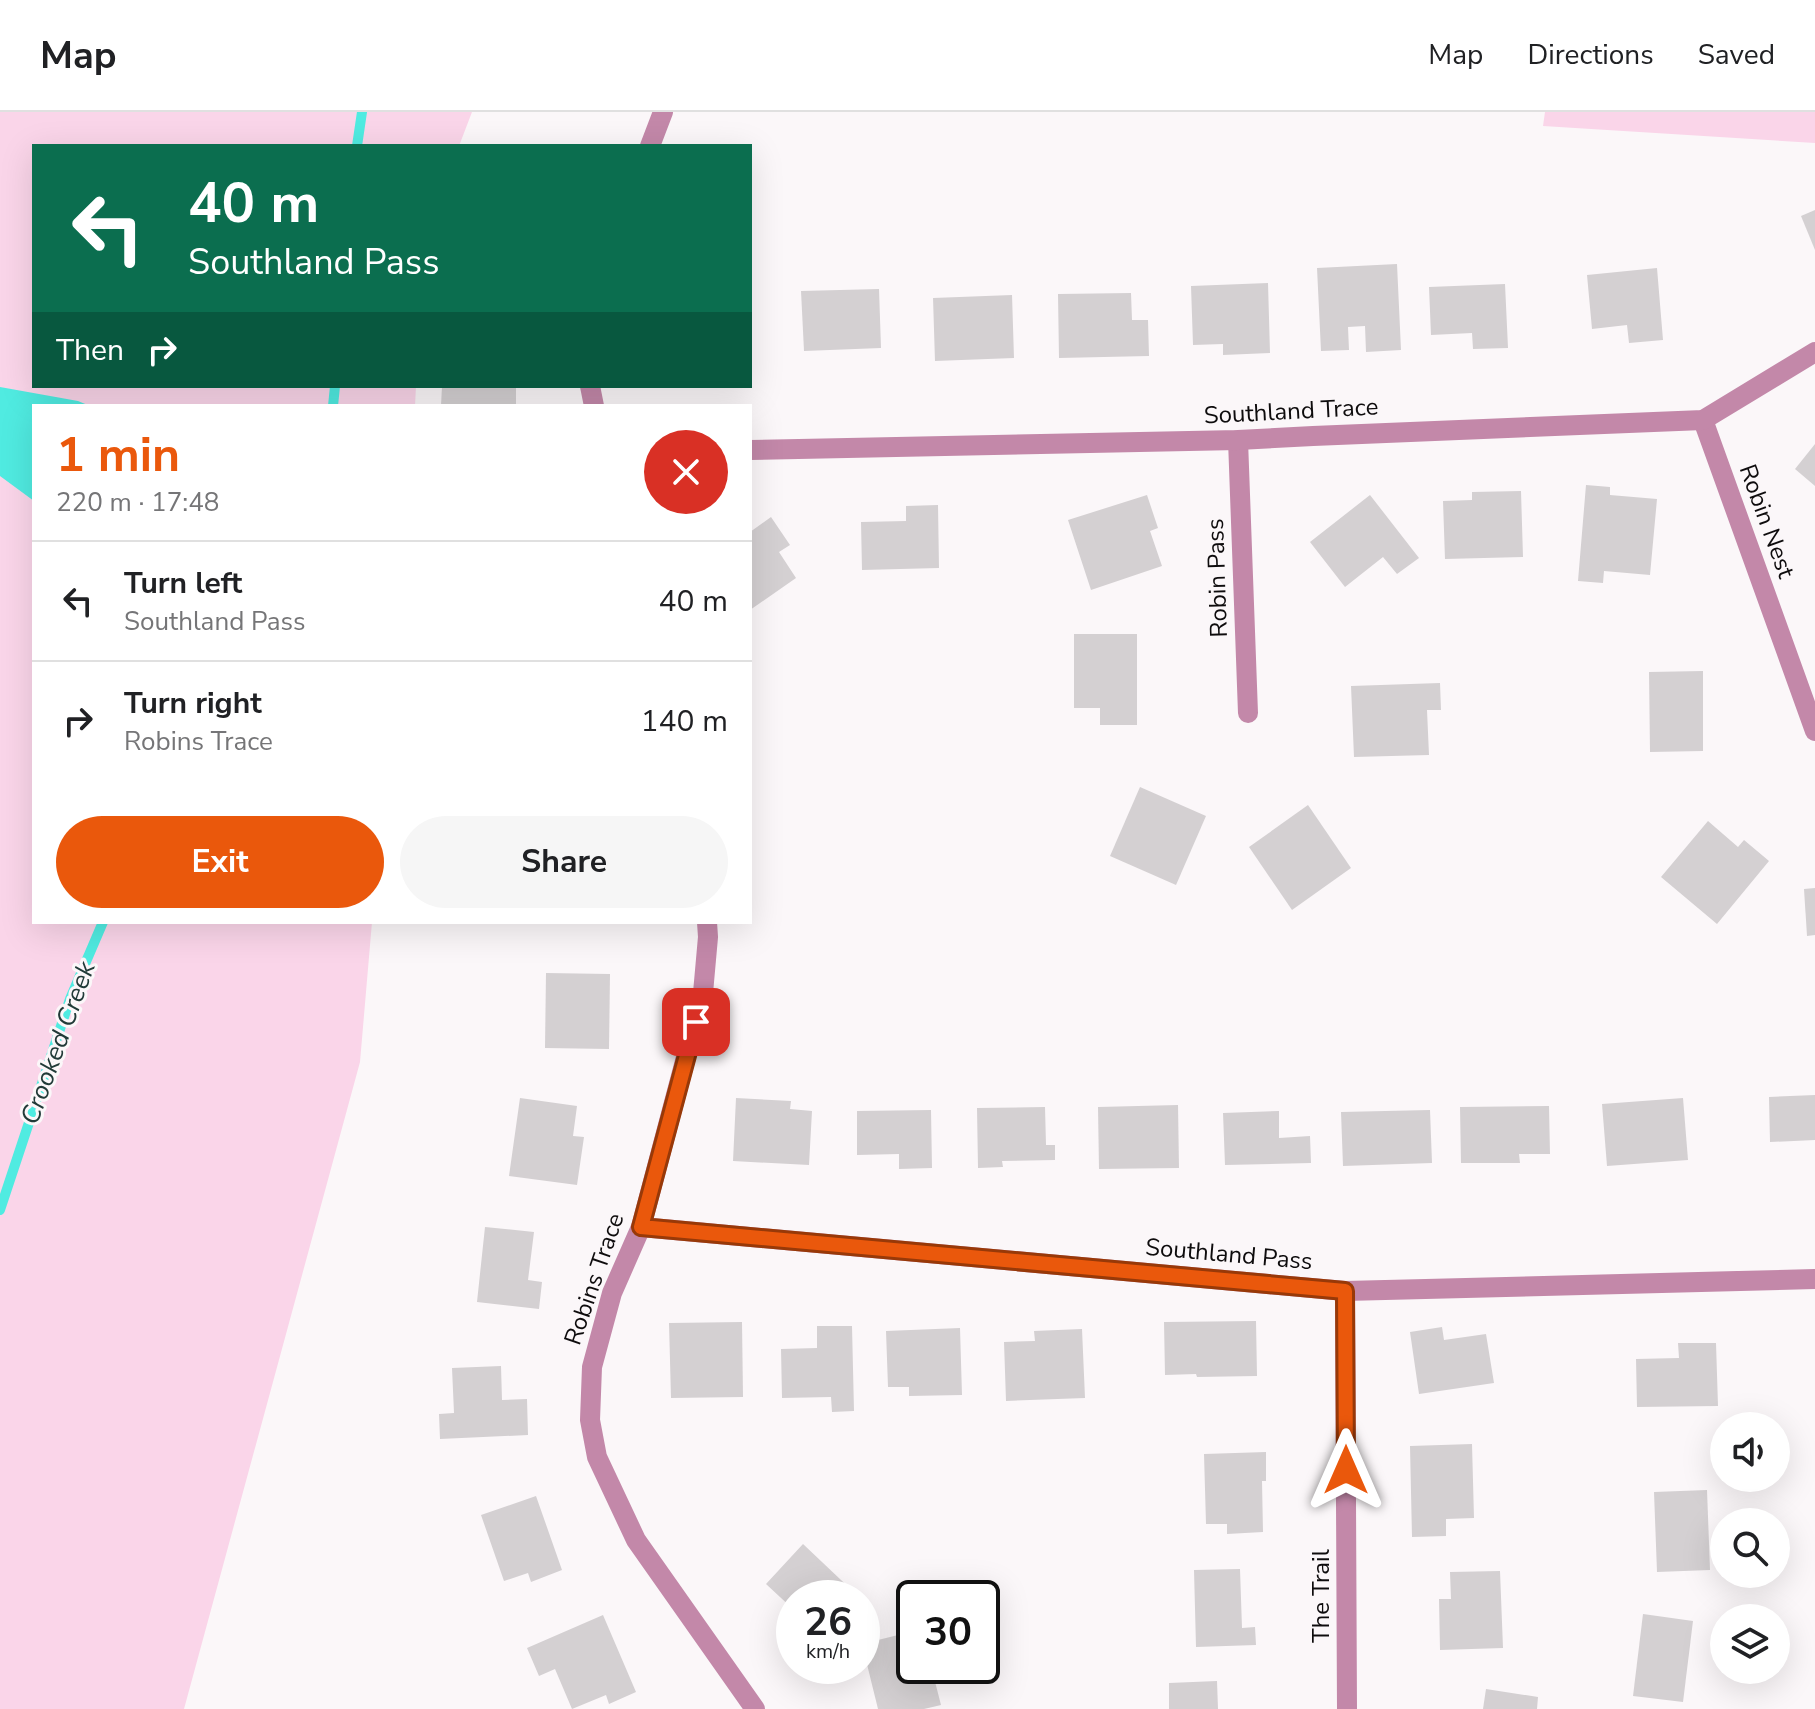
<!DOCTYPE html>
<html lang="en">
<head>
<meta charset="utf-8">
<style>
	:root { --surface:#fff; --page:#f6f6f6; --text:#202124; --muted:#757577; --line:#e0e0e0; --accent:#ea580c }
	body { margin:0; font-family:"Nunito Sans",sans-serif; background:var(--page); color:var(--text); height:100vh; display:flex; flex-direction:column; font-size:30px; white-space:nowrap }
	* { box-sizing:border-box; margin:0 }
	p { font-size:26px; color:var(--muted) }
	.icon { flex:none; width:44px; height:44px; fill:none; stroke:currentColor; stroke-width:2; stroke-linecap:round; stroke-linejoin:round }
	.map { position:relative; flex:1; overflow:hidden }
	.panel { position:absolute; left:32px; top:292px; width:720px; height:520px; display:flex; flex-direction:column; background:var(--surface); border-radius:0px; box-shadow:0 8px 32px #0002 }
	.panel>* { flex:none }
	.top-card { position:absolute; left:32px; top:32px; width:720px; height:244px; border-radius:0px; box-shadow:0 8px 32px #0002; background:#0b6e4f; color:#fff; overflow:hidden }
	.buttons { position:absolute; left:1710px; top:1300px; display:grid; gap:16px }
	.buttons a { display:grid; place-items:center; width:80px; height:80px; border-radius:50%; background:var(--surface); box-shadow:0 8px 32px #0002; font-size:40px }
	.speed { position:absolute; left:776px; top:1468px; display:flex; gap:16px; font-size:40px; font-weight:700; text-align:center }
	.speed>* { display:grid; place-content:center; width:104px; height:104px; border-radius:50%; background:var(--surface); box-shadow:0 8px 32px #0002; line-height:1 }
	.speed small { font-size:20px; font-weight:400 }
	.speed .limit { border:4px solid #111; border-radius:12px; background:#fff; color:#111 }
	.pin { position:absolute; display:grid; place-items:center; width:68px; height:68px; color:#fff; margin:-34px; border-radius:16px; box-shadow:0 4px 12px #0006 }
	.me { position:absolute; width:88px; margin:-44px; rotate:0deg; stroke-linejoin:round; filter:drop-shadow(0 0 6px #0008) }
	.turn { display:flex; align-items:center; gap:28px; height:168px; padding:0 24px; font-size:36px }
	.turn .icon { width:104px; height:104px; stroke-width:2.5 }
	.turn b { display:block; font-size:56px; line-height:68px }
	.then { display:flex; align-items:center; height:76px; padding:0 24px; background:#0003; gap:16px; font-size:30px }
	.round { display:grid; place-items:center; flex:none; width:84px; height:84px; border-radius:42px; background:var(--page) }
	.summary { display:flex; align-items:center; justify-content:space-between; height:136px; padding:0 24px }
	h1 { font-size:48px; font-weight:700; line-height:60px; color:var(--accent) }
	.cta { display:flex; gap:16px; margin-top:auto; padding:16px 24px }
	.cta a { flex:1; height:92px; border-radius:48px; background:var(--accent); color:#fff; font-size:32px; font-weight:700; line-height:92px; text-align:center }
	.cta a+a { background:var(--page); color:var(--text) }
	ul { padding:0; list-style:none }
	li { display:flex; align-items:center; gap:24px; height:120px; padding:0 24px; border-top:2px solid var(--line) }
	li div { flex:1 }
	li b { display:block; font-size:30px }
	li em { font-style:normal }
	header { display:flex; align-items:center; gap:48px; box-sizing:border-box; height:112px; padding:0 40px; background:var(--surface); border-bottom:2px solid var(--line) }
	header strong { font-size:38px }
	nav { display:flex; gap:44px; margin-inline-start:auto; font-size:28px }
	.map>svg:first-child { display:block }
</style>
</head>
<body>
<header>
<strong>Map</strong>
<nav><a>Map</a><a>Directions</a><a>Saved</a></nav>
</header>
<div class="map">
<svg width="1815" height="1597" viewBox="0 0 1815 1597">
	<rect width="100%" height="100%" fill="#fbf7f9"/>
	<!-- green -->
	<g fill="#fad5e9">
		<polygon points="0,0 472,0 459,34 34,34 34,274 416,274 415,294 34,294 34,810 372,810 360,950 184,1597 0,1597"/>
		<polygon points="1545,0 1815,0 1815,31 1543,14"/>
	</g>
	<!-- water -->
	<polygon fill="#50ebe1" points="0,275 78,289 90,294 34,294 34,389 0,364"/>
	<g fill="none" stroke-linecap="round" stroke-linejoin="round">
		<!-- stream -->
		<g stroke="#50ebe1" stroke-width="10">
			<polyline points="357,34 362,0"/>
			<polyline points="333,294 335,274"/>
			<polyline points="0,1098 70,887 103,810"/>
		</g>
	</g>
	<!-- building -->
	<g fill="#d4d0d2">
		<polygon points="1815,98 1815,138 1801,104"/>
		<polygon points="1397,152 1401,238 1366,240 1365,214 1348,215 1349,238 1321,239 1317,156"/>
		<polygon points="1657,156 1663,228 1629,231 1627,213 1592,217 1587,163"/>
		<polygon points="1268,171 1270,241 1223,243 1223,232 1193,233 1191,174"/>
		<polygon points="1505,172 1508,236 1473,237 1472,221 1431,223 1429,175"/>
		<polygon points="879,177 881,236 804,239 801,179"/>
		<polygon points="1131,181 1132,208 1148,208 1149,244 1059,246 1058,182"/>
		<polygon points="1012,183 1014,246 935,249 933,186"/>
		<polygon points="442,274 516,274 516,294 441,294"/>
		<polygon points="1815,332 1815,374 1795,357"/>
		<polygon points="1586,373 1610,375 1610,383 1657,387 1650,463 1604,459 1603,471 1578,469"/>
		<polygon points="1521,379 1523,445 1445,447 1443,389 1472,388 1472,380"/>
		<polygon points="1147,383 1158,416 1150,419 1162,454 1091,478 1068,408"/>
		<polygon points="1370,383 1419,446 1397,462 1383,445 1345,475 1310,430"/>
		<polygon points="938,393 939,456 862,458 861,410 906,409 906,394"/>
		<polygon points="771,405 790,433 779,440 796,466 750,498 750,420"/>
		<polygon points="1074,522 1137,522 1137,613 1100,613 1100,596 1074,596"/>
		<polygon points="1703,559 1703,639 1650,640 1649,560"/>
		<polygon points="1440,571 1441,598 1427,598 1429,643 1354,645 1351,574"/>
		<polygon points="1140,675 1206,704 1176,773 1110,744"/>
		<polygon points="1308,693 1351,756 1292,798 1249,735"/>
		<polygon points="1708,709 1738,735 1744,728 1769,749 1717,812 1661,765"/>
		<polygon points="1815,776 1815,823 1807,824 1804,777"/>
		<polygon points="546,861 610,862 609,937 545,936"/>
		<polygon points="1815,983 1815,1028 1770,1030 1769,985"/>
		<polygon points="520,986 577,994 573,1024 584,1025 577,1073 509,1064"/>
		<polygon points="736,986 791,989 790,997 812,999 809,1053 733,1049"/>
		<polygon points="1683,986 1688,1048 1607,1054 1602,992"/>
		<polygon points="1178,993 1179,1056 1099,1057 1098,995"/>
		<polygon points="1549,994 1550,1042 1519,1042 1520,1051 1461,1051 1460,995"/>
		<polygon points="1045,995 1046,1033 1055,1033 1055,1048 1002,1049 1003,1055 978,1056 977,996"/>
		<polygon points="931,998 932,1056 899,1057 899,1042 857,1043 857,999"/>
		<polygon points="1430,998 1432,1051 1343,1054 1341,1000"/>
		<polygon points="1279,999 1279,1026 1310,1024 1311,1051 1225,1053 1223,1001"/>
		<polygon points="485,1115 534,1120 528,1168 542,1170 539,1197 477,1190"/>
		<polygon points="1256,1209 1257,1264 1197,1265 1196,1262 1165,1263 1164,1210"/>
		<polygon points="742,1210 743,1285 671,1286 669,1211"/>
		<polygon points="817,1214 852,1214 854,1299 832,1300 831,1285 782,1286 781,1237 817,1236"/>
		<polygon points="1442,1215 1444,1228 1486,1222 1494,1271 1419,1282 1410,1220"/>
		<polygon points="960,1216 962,1283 909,1284 909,1275 888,1275 886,1219"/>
		<polygon points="1082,1217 1085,1286 1006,1289 1004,1230 1035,1229 1034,1219"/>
		<polygon points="1678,1231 1716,1231 1718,1294 1637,1295 1636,1247 1679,1246"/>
		<polygon points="501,1254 502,1288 527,1287 528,1323 440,1327 439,1302 454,1301 452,1256"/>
		<polygon points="1472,1332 1474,1406 1446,1407 1446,1424 1412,1425 1410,1334"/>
		<polygon points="1266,1340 1266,1369 1262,1369 1263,1420 1227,1422 1227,1412 1206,1412 1204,1342"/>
		<polygon points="1707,1378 1710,1458 1657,1460 1654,1380"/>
		<polygon points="536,1384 562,1458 531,1470 528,1461 504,1469 481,1403"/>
		<polygon points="803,1432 860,1486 794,1486 794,1498 766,1472"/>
		<polygon points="1240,1457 1242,1516 1255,1515 1256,1533 1196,1535 1194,1458"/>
		<polygon points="1500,1459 1503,1536 1440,1538 1439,1487 1451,1487 1450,1460"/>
		<polygon points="1643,1502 1693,1509 1683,1590 1633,1584"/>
		<polygon points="603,1503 636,1580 609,1592 606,1583 572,1597 555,1557 539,1564 527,1536"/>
		<polygon points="914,1519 914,1554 931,1554 941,1593 924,1597 878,1597 862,1532"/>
		<polygon points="1217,1569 1218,1597 1169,1597 1169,1571"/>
		<polygon points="1486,1577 1538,1585 1537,1597 1483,1597"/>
	</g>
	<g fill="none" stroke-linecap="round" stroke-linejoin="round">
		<!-- street -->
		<g stroke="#c388a9" stroke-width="20">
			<polyline points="650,34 663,0"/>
			<polyline points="590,274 594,294"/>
			<polyline points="1703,308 1815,619"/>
			<polyline points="1238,328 1248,601"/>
			<polyline points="750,338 1238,328 1313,324 1703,308 1815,240"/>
			<polyline points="707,810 708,825 703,881 641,1115 612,1181 592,1255 590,1308 597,1345 636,1428 755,1597"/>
			<polyline points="641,1115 1345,1179 1815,1167"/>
			<polyline points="1345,1179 1347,1597"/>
		</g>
	</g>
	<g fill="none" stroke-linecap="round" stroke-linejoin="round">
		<!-- route casing -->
		<g stroke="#983908" stroke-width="20">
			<polyline id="route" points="696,910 641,1115 1345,1179 1346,1358"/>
		</g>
		<!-- route -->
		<use href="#route" stroke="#ea580c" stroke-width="14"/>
	</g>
	<g text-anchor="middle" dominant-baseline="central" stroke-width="6" stroke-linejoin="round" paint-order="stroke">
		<!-- street labels -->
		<g font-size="24" fill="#0e0c0d" stroke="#fbf7f9">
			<text transform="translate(1291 299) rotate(-3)">Southland Trace</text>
			<text transform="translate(1767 409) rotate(70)">Robin Nest</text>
			<text transform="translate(1217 466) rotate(-92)">Robin Pass</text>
			<text transform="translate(1229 1142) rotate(5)">Southland Pass</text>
			<text transform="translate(594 1167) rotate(-71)">Robins Trace</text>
			<text transform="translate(1321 1484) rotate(-90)">The Trail</text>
		</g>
		<!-- water labels -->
		<g font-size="26" font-style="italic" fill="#213a38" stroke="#fbf7f9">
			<text transform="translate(58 931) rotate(-70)">Crooked Creek</text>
		</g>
	</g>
</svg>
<div class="buttons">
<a><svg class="icon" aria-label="sound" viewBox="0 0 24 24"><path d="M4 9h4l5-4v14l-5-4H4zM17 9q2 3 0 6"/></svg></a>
<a><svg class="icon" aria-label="search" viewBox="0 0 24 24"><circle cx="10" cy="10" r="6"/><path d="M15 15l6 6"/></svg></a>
<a><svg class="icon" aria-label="layers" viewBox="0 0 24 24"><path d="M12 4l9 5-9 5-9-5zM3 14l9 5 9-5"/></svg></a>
</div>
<div class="speed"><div>26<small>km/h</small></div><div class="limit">30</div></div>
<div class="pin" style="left:696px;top:910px;background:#d93025"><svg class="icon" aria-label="arrive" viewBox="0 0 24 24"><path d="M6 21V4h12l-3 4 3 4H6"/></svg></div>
<svg class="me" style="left:1346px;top:1358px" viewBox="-20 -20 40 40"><path d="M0-17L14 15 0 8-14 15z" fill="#ea580c" stroke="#fff" stroke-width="4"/></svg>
<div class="top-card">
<div class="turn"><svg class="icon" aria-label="left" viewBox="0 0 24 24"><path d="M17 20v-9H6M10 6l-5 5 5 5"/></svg><div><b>40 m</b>Southland Pass</div></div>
<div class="then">Then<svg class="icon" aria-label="right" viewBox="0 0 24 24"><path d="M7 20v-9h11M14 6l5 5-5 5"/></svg></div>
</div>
<section class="panel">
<div class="summary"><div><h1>1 min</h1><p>220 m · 17:48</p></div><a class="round" style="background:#d93025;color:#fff"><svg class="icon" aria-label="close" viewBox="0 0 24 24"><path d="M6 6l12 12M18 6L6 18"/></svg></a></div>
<ul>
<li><svg class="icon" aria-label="left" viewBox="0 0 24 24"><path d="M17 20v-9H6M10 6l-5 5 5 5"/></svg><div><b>Turn left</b><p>Southland Pass</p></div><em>40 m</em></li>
<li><svg class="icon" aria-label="right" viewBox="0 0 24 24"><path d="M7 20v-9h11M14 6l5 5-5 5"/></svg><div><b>Turn right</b><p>Robins Trace</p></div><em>140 m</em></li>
</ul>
<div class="cta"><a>Exit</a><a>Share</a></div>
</section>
</div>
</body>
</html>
